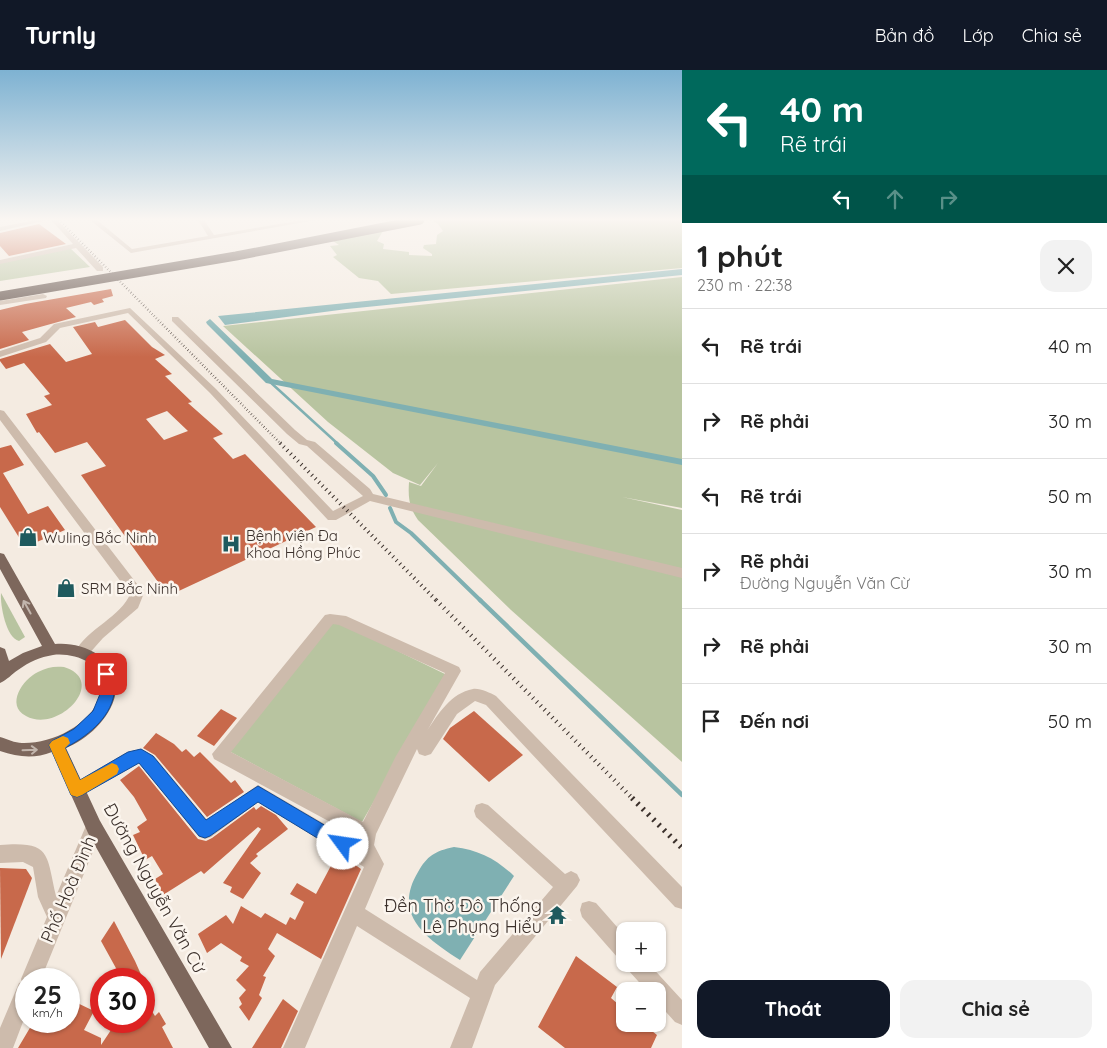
<!DOCTYPE html>
<html lang="vi">
<head>
<meta charset="utf-8">
<style>
	:root { --surface:#fff; --page:#f2f2f2; --text:#222; --muted:#767676; --line:#e0e0e0; --accent:#111827 }
	body { margin:0; font-family:Quicksand,sans-serif; background:var(--page); color:var(--text); height:100vh; display:flex; flex-direction:column; font-size:19px; white-space:nowrap }
	* { box-sizing:border-box; margin:0 }
	p { font-size:16px; color:var(--muted) }
	.icon { flex:none; width:28px; height:28px; fill:none; stroke:currentColor; stroke-width:2; stroke-linecap:round; stroke-linejoin:round }
	.map { position:relative; flex:1; overflow:hidden }
	.side { display:flex; flex-direction:column; background:var(--surface); width:425px }
	.side>* { flex:none }
	.top-card { background:#00695c; color:#fff; overflow:hidden }
	.tools { position:absolute; left:616px; top:852px; display:grid; gap:10px }
	.tools a { display:grid; place-items:center; width:50px; height:50px; border-radius:10px; background:var(--surface); box-shadow:0 1px 4px #0004; font-size:25px }
	.speed { position:absolute; left:15px; top:898px; display:flex; gap:10px; font-size:25px; font-weight:700; text-align:center }
	.speed>* { display:grid; place-content:center; width:65px; height:65px; border-radius:50%; background:var(--surface); box-shadow:0 1px 4px #0004; line-height:1 }
	.speed small { font-size:12px; font-weight:400 }
	.speed .limit { border:8px solid #d22; background:#fff; color:#111 }
	.pin { position:absolute; display:grid; place-items:center; width:42px; height:42px; color:#fff; margin:-21px; border-radius:10px; box-shadow:0 2px 8px #0006 }
	.me { position:absolute; width:55px; margin:-28px; rotate:301deg; stroke-linejoin:round; filter:drop-shadow(0 0 4px #0008) }
	.turn { display:flex; align-items:center; gap:18px; height:105px; padding:0 15px; font-size:22px }
	.turn .icon { width:65px; height:65px; stroke-width:2.5 }
	.turn b { display:block; font-size:35px; line-height:42px }
	.lanes { display:flex; align-items:center; height:48px; padding:0 15px; background:#0003; justify-content:center; gap:25px; direction:ltr }
	.lanes .off { opacity:.35 }
	.round { display:grid; place-items:center; flex:none; width:52px; height:52px; border-radius:15px; background:var(--page) }
	.headline { display:flex; align-items:center; justify-content:space-between; height:85px; padding:0 15px }
	h1 { font-size:30px; font-weight:700; line-height:38px }
	.action { display:flex; gap:10px; margin-top:auto; padding:10px 15px }
	.action a { flex:1; height:58px; border-radius:15px; background:var(--accent); color:#fff; font-size:20px; font-weight:700; line-height:58px; text-align:center }
	.action a+a { background:var(--page); color:var(--text) }
	ul { padding:0; list-style:none }
	li { display:flex; align-items:center; gap:15px; height:75px; padding:0 15px; border-top:1px solid var(--line) }
	li div { flex:1 }
	li b { display:block; font-size:19px }
	li em { font-style:normal }
	header { display:flex; align-items:center; gap:30px; box-sizing:border-box; height:70px; padding:0 25px; background:var(--accent); color:#fff }
	header strong { font-size:24px }
	nav { display:flex; gap:28px; margin-inline-start:auto; font-size:18px }
	main { display:flex; flex:1; min-height:0 }
	.map>svg:first-child { display:block }
</style>
</head>
<body>
<header>
<strong>Turnly</strong>
<nav><a>Bản đồ</a><a>Lớp</a><a>Chia sẻ</a></nav>
</header>
<main>
<div class="map">
<svg width="682" height="978" viewBox="0 0 682 978">
	<rect width="100%" height="100%" fill="#f4ebe1"/>
	<!-- green -->
	<g fill="#b8c4a0">
		<polygon points="439,150 682,150 682,198 391,224 378,211 359,208 333,187 337,185 330,176 339,175 333,171 383,161 377,171 384,174 383,179 409,182 409,185 432,186 432,184 423,178 424,175 436,174 437,165 443,161 438,154 433,151"/>
		<polygon points="69,177 90,197 0,211 0,192"/>
		<path d="M682 207V438L622 427 682 440V692L511 540 418 450C409 437 408 428 409 412L421 416 438 393 420 415 393 403 328 352 223 256Z"/>
		<path d="M1 523 25 567 19 571C6 568 0 535 1 523Z"/>
		<polygon points="340,553 447,605 362,752 227,680 328,554"/>
		<path d="M64 597C109 611 58 664 26 646 5 635 23 609 38 602 47 597 55 596 64 597Z"/>
	</g>
	<!-- water -->
	<g fill="#7fb0b2">
		<polygon points="682,199 682,205 347,239 225,255 218,246"/>
		<path d="M454 777C479 780 496 789 514 806L460 890C427 869 392 845 418 802 427 786 435 781 454 777Z"/>
	</g>
	<g fill="none" stroke-linecap="round" stroke-linejoin="round">
		<!-- stream-far2 -->
		<polyline stroke="#7fb0b2" stroke-width="2.5" points="269,311 338,374"/>
		<!-- stream-far1 -->
		<g stroke="#7fb0b2" stroke-width="4">
			<polyline points="336,373 373,406 386,425"/>
			<polyline points="390,438 396,452 411,463 481,531"/>
		</g>
		<!-- stream -->
		<polyline stroke="#7fb0b2" stroke-width="4.5" points="480,530 682,725"/>
		<!-- canal -->
		<polygon fill="#7fb0b2" fill-rule="evenodd" points="210,249 272,309 682,389 682,395 266,313 207,254 206,252"/>
	</g>
	<!-- building -->
	<g fill="#c8694b" fill-rule="evenodd">
		<polygon points="39,154 66,174 9,186 0,176 0,163"/>
		<polygon points="111,219 113,226 102,229 104,232 94,235 91,232 66,238 76,247 22,262 29,270 0,279 0,240 25,234"/>
		<path d="M125 250 152 277 165 285 155 289 172 304 165 306 192 332 188 333 223 364 213 368 233 389 245 384 316 457 168 526 81 405 106 396 87 372 55 383 39 362 37 363 26 344 52 335 44 326 50 324 24 293 6 299 0 291V289L50 274 66 292 92 284 73 257 95 252 98 257ZM167 341 188 361 164 370 146 349Z"/>
		<polygon points="11,375 24,395 3,403 28,444 48,436 65,460 25,477 0,437 0,378"/>
		<polygon points="221,639 237,648 214,676 197,666"/>
		<polygon points="474,641 523,685 489,712 443,669 450,658"/>
		<polygon points="156,663 174,674 182,682 186,679 194,687 200,682 231,713 235,710 244,722 207,747 155,685 143,678"/>
		<polygon points="139,696 198,769 206,771 212,768 254,737 256,740 261,736 276,745 288,759 256,784 258,786 250,793 261,803 243,829 230,822 232,817 223,813 261,759 258,757 204,804 201,801 163,825 155,809 163,804 152,786 145,790 133,765 140,762 137,757 147,750 134,727 120,710"/>
		<polygon points="347,789 361,799 321,889 277,863 268,879 275,886 263,906 266,907 259,925 262,928 249,951 239,937 242,934 239,928 246,920 236,910 249,896 240,891 242,887 221,873 207,883 198,864 226,845 233,854 241,836 261,848 265,843 286,855 290,847 295,850 304,832 290,824 297,813 316,824 334,790 343,795"/>
		<polygon points="0,798 26,799 32,808 1,889"/>
		<polygon points="114,851 135,891 143,909 113,909 117,900 101,871"/>
		<polygon points="576,886 617,917 611,928 625,940 625,954 643,954 657,965 651,978 565,978 538,957"/>
		<polygon points="69,929 94,941 84,960 101,968 101,975 117,951 144,951 144,929 155,946 159,942 166,954 162,957 173,978 18,978 34,951 69,951"/>
		<polygon points="283,929 298,941 281,978 252,978"/>
	</g>
	<g fill="none" stroke-linecap="round" stroke-linejoin="round">
		<!-- minor -->
		<g fill="#cdbbac" fill-rule="evenodd">
			<polygon points="36,150 47,150 0,161 0,157"/>
			<polygon points="51,150 57,150 103,197 103,201 97,201 76,178 0,194 0,190 73,174"/>
			<polygon points="90,150 97,150 132,179 208,166 198,150 204,150 214,165 303,150 316,150 131,183"/>
			<polygon points="43,224 47,226 46,228 0,235 0,231"/>
			<polygon points="130,238 216,319 333,441 363,426 307,376 299,374 287,364 172,251 172,247 178,247 295,360 307,370 315,372 370,419 373,424 682,498 682,508 370,431 336,450 328,450 210,323 128,243 60,258 46,272 0,287 0,281 40,268 54,254"/>
			<path d="M0 340 4 341 144 523 138 538 103 568 87 586 82 588 77 586 75 582C87 559 122 546 130 524L0 350Z"/>
			<path d="M330 544 346 546 459 597 461 601 427 661C438 644 451 623 473 619 480 618 490 623 496 626L682 817V839L675 837 486 635 475 631 457 644 431 684 425 686 419 684 417 679 376 764 374 775 384 794 365 839 477 910 480 902 553 817 476 747 474 741 476 735 482 733 488 735 565 804 571 801 577 804 580 810 577 816 495 915 472 978H450L470 928 357 856 305 978H283L364 797 258 732 211 767 205 769 199 767 139 693 77 728 71 725 69 720 71 715 127 682 141 679 154 686 207 750 258 715 357 773 358 767 214 689 212 684 325 545ZM333 554 339 555 445 603 396 686 363 752 231 682Z"/>
			<path d="M94 749 100 751 103 757 41 909H26V944L13 978H0V958L19 913 22 912 21 909 47 847 38 827 33 797 23 792 0 793V775C52 771 46 784 56 826L88 751Z"/>
			<polygon points="589,831 596,833 625,866 625,891 618,888 582,847 580,840 582,833"/>
			<polygon points="626,894 649,894 682,930 682,955 675,952 658,933 658,921 647,921 629,901"/>
		</g>
		<!-- major -->
		<path fill="#7d675c" fill-rule="evenodd" d="M0 483 4 484 55 574C84 571 124 590 115 626 110 648 87 670 66 678L100 751 232 978H209L88 763 52 682C34 689 18 687 0 681V667C7 669 15 673 22 673 51 674 89 656 100 627 111 597 78 582 53 585 40 587 29 592 18 600 12 604 7 610 0 613V577L5 579 9 591 23 583 42 576 0 499Z"/>
		<!-- rail-far3 -->
		<polyline stroke="#3b302b" stroke-width="2.5" stroke-dasharray="0.5 2.5" stroke-linecap="butt" points="59,150 281,374"/>
		<!-- rail-far2 -->
		<polyline stroke="#3b302b" stroke-width="4" stroke-dasharray="1 4" stroke-linecap="butt" points="280,373 437,531"/>
		<!-- rail-far1 -->
		<polyline stroke="#3b302b" stroke-width="4.5" stroke-dasharray="1 4.5" stroke-linecap="butt" points="436,530 633,729"/>
		<!-- rail -->
		<polyline stroke="#3b302b" stroke-width="5.5" stroke-dasharray="2 5.5" stroke-linecap="butt" points="632,728 682,778"/>
		<!-- highway-bridge -->
		<polyline stroke="#5c4a42" stroke-width="9" points="0,226 236,186 420,150"/>
	</g>
	<!-- one-way arrows -->
	<defs><path id="oneway-shaft" d="M-6 0H5M1.5-3L5.5 0L1.5 3" fill="none" stroke-width="1.6" stroke-linecap="round" stroke-linejoin="round" transform="scale(1.25)"/></defs>
	<g stroke="#c2b5ac">
		<use href="#oneway-shaft" transform="translate(27 537) rotate(-119)"/>
		<use href="#oneway-shaft" transform="translate(30 680) rotate(-2)"/>
	</g>
	<!-- sky -->
	<linearGradient id="sky" x2="0" y2="1"><stop stop-color="#7eb2d2"/><stop offset="0.52" stop-color="#faf6f2"/><stop offset="1" stop-color="#faf6f2" stop-opacity="0"/></linearGradient>
	<rect width="682" height="287" fill="url(#sky)"/>
	<!-- route -->
	<path fill="#1a73e8" stroke="#114b97" d="M106 598 112 604C113 610 115 618 114 624 110 649 86 667 65 678L80 710 128 682 141 679 153 686 206 750 258 716 348 769 351 774 348 780 343 782 337 780 258 732 210 766 205 768 199 766 139 693 82 725 77 727 71 725 49 675 52 671 74 659 93 641 100 624 99 604Z"/>
	<!-- slow -->
	<polygon fill="#f59e0b" points="63,666 68,668 70,673 65,678 80,710 112,693 117,695 119,699 117,704 82,725 77,727 71,725 49,675 52,671"/>
	<!-- icons -->
	<defs>
		<g id="shop-bare" transform="scale(1.5)"><path d="M-5-2.5h2.3a2.7 3.5 0 0 1 5.4 0H5L5.5 6h-11ZM-1.5-2.5h3a1.5 2.3 0 0 0-3 0Z" fill="#1f5a5e" stroke="#fbf5ee" stroke-width="2.5" paint-order="stroke"/></g>
		<g id="hospital-bare" transform="scale(1.5)"><path d="M-5-5h3v3.5h4V-5h3V5h-3V1.5h-4V5h-3Z" fill="#1f5a5e" stroke="#fbf5ee" stroke-width="2.5" paint-order="stroke"/></g>
		<g id="temple-bare" transform="scale(1.5)"><path d="M0-6L5-2H3V0L6.5 2.5H4V6H1.5V3h-3V6H-4V2.5H-6.5L-3 0V-2H-5Z" fill="#1f5a5e" stroke="#fbf5ee" stroke-width="2.5" paint-order="stroke"/></g>
	</defs>
	<g fill-rule="evenodd">
		<use href="#shop-bare" x="28" y="467"/>
		<use href="#hospital-bare" x="231" y="474"/>
		<use href="#shop-bare" x="66" y="518"/>
		<use href="#temple-bare" x="557" y="845"/>
	</g>
	<g text-anchor="middle" dominant-baseline="central" stroke-width="5" stroke-linejoin="round" paint-order="stroke">
		<!-- poi labels -->
		<g font-size="15" fill="#3b302b" stroke="#fbf5ee" text-anchor="start">
			<text x="246" y="465">Bệnh viện Đa<tspan x="246" dy="17">khoa Hồng Phúc</tspan></text>
			<text x="43" y="467">Wuling Bắc Ninh</text>
			<text x="81" y="518">SRM Bắc Ninh</text>
		</g>
		<!-- near-street labels -->
		<g font-size="18" fill="#3b302b" stroke="#fbf5ee">
			<text transform="translate(155 818) rotate(61)">Đường Nguyễn Văn Cừ</text>
			<text transform="translate(68 819) rotate(-67)">Phố Hoà Đình</text>
		</g>
		<!-- near-poi labels -->
		<g font-size="18" fill="#3b302b" stroke="#fbf5ee" text-anchor="end">
			<text x="542" y="835">Đền Thờ Đô Thống<tspan x="542" dy="21">Lê Phụng Hiểu</tspan></text>
		</g>
	</g>
</svg>
<div class="tools">
<a>+</a>
<a>−</a>
</div>
<div class="speed"><div>25<small>km/h</small></div><div class="limit">30</div></div>
<div class="pin" style="left:106px;top:604px;background:#d93025"><svg class="icon" aria-label="arrive" viewBox="0 0 24 24"><path d="M6 21V4h12l-3 4 3 4H6"/></svg></div>
<svg class="me" style="left:343px;top:774px" viewBox="-20 -20 40 40"><circle r="19" fill="#fff"/><path d="M0-13L10 11 0 6-10 11z" fill="#1a73e8"/></svg>
</div>
<section class="side">
<div class="top-card">
<div class="turn"><svg class="icon" aria-label="left" viewBox="0 0 24 24"><path d="M17 20v-9H6M10 6l-5 5 5 5"/></svg><div><b>40 m</b>Rẽ trái</div></div>
<div class="lanes"><svg class="icon" aria-label="left" viewBox="0 0 24 24"><path d="M17 20v-9H6M10 6l-5 5 5 5"/></svg><svg class="icon off" aria-label="ahead" viewBox="0 0 24 24"><path d="M12 20V5M6 11l6-6 6 6"/></svg><svg class="icon off" aria-label="right" viewBox="0 0 24 24"><path d="M7 20v-9h11M14 6l5 5-5 5"/></svg></div>
</div>
<div class="headline"><div><h1>1 phút</h1><p>230 m · 22:38</p></div><a class="round"><svg class="icon" aria-label="close" viewBox="0 0 24 24"><path d="M6 6l12 12M18 6L6 18"/></svg></a></div>
<ul>
<li><svg class="icon" aria-label="left" viewBox="0 0 24 24"><path d="M17 20v-9H6M10 6l-5 5 5 5"/></svg><div><b>Rẽ trái</b></div><em>40 m</em></li>
<li><svg class="icon" aria-label="right" viewBox="0 0 24 24"><path d="M7 20v-9h11M14 6l5 5-5 5"/></svg><div><b>Rẽ phải</b></div><em>30 m</em></li>
<li><svg class="icon" aria-label="left" viewBox="0 0 24 24"><path d="M17 20v-9H6M10 6l-5 5 5 5"/></svg><div><b>Rẽ trái</b></div><em>50 m</em></li>
<li><svg class="icon" aria-label="right" viewBox="0 0 24 24"><path d="M7 20v-9h11M14 6l5 5-5 5"/></svg><div><b>Rẽ phải</b><p>Đường Nguyễn Văn Cừ</p></div><em>30 m</em></li>
<li><svg class="icon" aria-label="right" viewBox="0 0 24 24"><path d="M7 20v-9h11M14 6l5 5-5 5"/></svg><div><b>Rẽ phải</b></div><em>30 m</em></li>
<li><svg class="icon" aria-label="arrive" viewBox="0 0 24 24"><path d="M6 21V4h12l-3 4 3 4H6"/></svg><div><b>Đến nơi</b></div><em>50 m</em></li>
</ul>
<div class="action"><a>Thoát</a><a>Chia sẻ</a></div>
</section>
</main>
</body>
</html>
